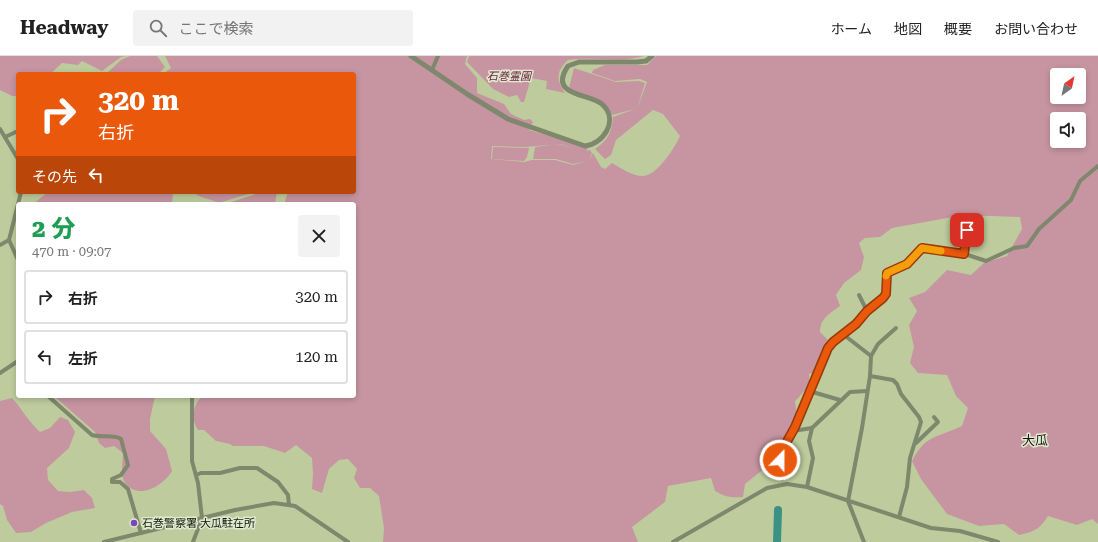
<!DOCTYPE html>
<html lang="ja">
<head>
<meta charset="utf-8">
<style>
	:root { --surface:#fff; --page:#f2f2f2; --text:#222; --muted:#767676; --line:#e0e0e0 }
	body { margin:0; font-family:"Roboto Serif","Noto Sans JP",serif; background:var(--page); color:var(--text); height:100vh; display:flex; flex-direction:column; font-size:15px; white-space:nowrap }
	* { box-sizing:border-box; margin:0 }
	p { font-size:13px; color:var(--muted) }
	.icon { flex:none; width:22px; height:22px; fill:none; stroke:currentColor; stroke-width:2; stroke-linecap:round; stroke-linejoin:round }
	.map { position:relative; flex:1; overflow:hidden }
	.drawer { position:absolute; left:16px; top:146px; width:340px; height:196px; display:flex; flex-direction:column; background:var(--surface); border-radius:4px; box-shadow:0 2px 6px #0003 }
	.drawer>* { flex:none }
	.top-card { position:absolute; left:16px; top:16px; width:340px; height:122px; border-radius:4px; box-shadow:0 2px 6px #0003; background:#ea580c; color:#fff; overflow:hidden }
	.needle { width:26px; rotate:33deg }
	.buttons { position:absolute; left:1050px; top:12px; display:grid; gap:8px }
	.buttons a { display:grid; place-items:center; width:36px; height:36px; border-radius:4px; background:var(--surface); box-shadow:0 2px 6px #0003; font-size:20px }
	.pin { position:absolute; display:grid; place-items:center; width:34px; height:34px; color:#fff; margin:-17px; border-radius:8px; box-shadow:0 2px 6px #0006 }
	.me { position:absolute; width:44px; margin:-22px; rotate:22deg; stroke-linejoin:round; filter:drop-shadow(0 0 3px #0008) }
	.turn { display:flex; align-items:center; gap:14px; height:84px; padding:0 16px; font-size:18px }
	.turn .icon { width:52px; height:52px; stroke-width:2.5 }
	.turn b { display:block; font-size:28px; line-height:34px }
	.then { display:flex; align-items:center; height:38px; padding:0 16px; background:#0003; gap:8px; font-size:15px }
	.round { display:grid; place-items:center; flex:none; width:42px; height:42px; border-radius:4px; background:var(--page) }
	.summary { display:flex; align-items:center; justify-content:space-between; height:68px; padding:0 16px }
	h1 { font-size:24px; font-weight:800; line-height:30px; color:#1e9e55 }
	ul { padding:0; list-style:none }
	li { display:flex; align-items:center; gap:12px; height:54px; margin:0 8px 6px; padding:0 8px; border:2px solid var(--line); border-radius:4px }
	li div { flex:1 }
	li b { display:block; font-size:15px }
	li em { font-style:normal }
	header { display:flex; align-items:center; gap:24px; box-sizing:border-box; height:56px; padding:0 20px; background:var(--surface); border-bottom:1px solid var(--line) }
	header strong { font-size:19px }
	nav { display:flex; gap:22px; margin-inline-start:auto; font-size:14px }
	.search { width:280px; height:36px; background:var(--page); display:flex; align-items:center; gap:10px; box-sizing:border-box; padding:0 14px; border-radius:4px; color:var(--muted); font-size:15px }
	.map>svg:first-child { display:block }
</style>
</head>
<body>
<header>
<strong>Headway</strong>
<div class="search"><svg class="icon" aria-label="search" viewBox="0 0 24 24"><circle cx="10" cy="10" r="6"/><path d="M15 15l6 6"/></svg>ここで検索</div>
<nav><a>ホーム</a><a>地図</a><a>概要</a><a>お問い合わせ</a></nav>
</header>
<div class="map">
<svg width="1098" height="486" viewBox="0 0 1098 486">
	<rect width="100%" height="100%" fill="#becc9d"/>
	<!-- green -->
	<g fill="#c795a2" fill-rule="evenodd">
		<polygon points="0,0 126,0 121,1 102,15 82,5 78,9 62,7 50,18 18,18 18,40 12,40 0,34"/>
		<polygon points="130,0 157,0 165,11 158,18 106,18 121,4"/>
		<path d="M165 0H467L465 8 477 22V37L504 48 511 58 524 64 530 63 533 66 529 74 586 91 588 93 586 95 590 94 592 97 589 104 593 97 601 111 605 113 612 107C621 112 632 120 643 120 658 119 675 91 680 80L663 58 653 54 616 84 611 99 605 103 595 93C608 84 612 76 613 61L635 53 612 59C601 38 587 42 569 32L574 12 616 26 639 25 645 27 637 53 647 26 640 23 615 25 592 17 593 14 605 9H647L656 0H1098V468L1092 463 1077 469 1048 460C1040 473 1034 476 1019 479L1004 468 979 470 947 458 921 423 912 405C926 378 937 382 962 370L968 352 956 340 947 319 918 317 910 307 914 291 909 269 917 255 909 242 925 236 947 214 971 219 984 207 1007 200 1022 173 1020 161 964 159 892 172 880 181 865 182 859 187 864 201 861 214 844 227 836 239 840 250C830 257 820 263 820 276L830 286 816 316 809 318C811 329 803 337 795 345L797 360 779 395 775 408 771 407 745 428 743 441C731 442 725 441 715 435L711 422 668 430 665 446 632 471 638 486H383L384 472 379 440 370 432H360L354 422 357 413 348 403 339 404 329 413 322 437 312 433 313 418 312 402 296 389 285 397 264 390H233L230 388 216 385 204 374H198C191 364 192 348 203 340H354V148H284L288 136H354V18H163L171 12ZM1057 19H1079V41H1057ZM1057 63H1079V85H1057ZM558 88 535 91 533 103H556L573 108 587 105 573 109 555 104H532L524 106 491 103 492 90 525 91 560 88 577 93Z"/>
		<path d="M469 0H644C620 7 593 0 568 4 556 15 556 24 565 37L546 33 547 25 531 22 524 46H521L517 39 509 41 493 33 467 6Z"/>
		<polygon points="493,91 529,92 527,101 524,105 492,103"/>
		<polygon points="48,136 173,136 172,148 33,148"/>
		<path d="M193 136H255L218 147C209 142 199 142 193 136Z"/>
		<polygon points="262,136 277,136 275,148 225,148"/>
		<path d="M54 340H155L150 363V375L166 393 172 415C164 429 139 445 125 427 120 419 123 406 123 397L114 390 105 392 99 387 95 376Z"/>
		<path d="M12 342C22 353 29 366 40 376L50 372 60 361 68 364 75 376 69 392 47 412 48 424 58 435 70 436 84 434 92 442 95 452 72 456 46 467 31 476 16 477 7 464 3 450 0 448V345Z"/>
	</g>
	<g fill="none" stroke-linecap="round" stroke-linejoin="round">
		<!-- river -->
		<polyline stroke="#3b9183" stroke-width="8" points="777,486 778,454"/>
		<!-- minor -->
		<g stroke="#7f876d" stroke-width="4">
			<polyline points="432,14 438,0"/>
			<polyline points="0,73 18,103"/>
			<polyline points="5,81 18,75"/>
			<polyline points="0,189 9,184"/>
			<polyline points="964,198 967,173"/>
			<polyline points="18,204 9,184 21,136"/>
			<polyline points="859,239 867,255"/>
			<polyline points="844,279 871,300 870,320 862,372 848,445 864,486"/>
			<polyline points="871,300 878,288 896,272"/>
			<polyline points="0,317 18,305"/>
			<polyline points="870,320 893,324 897,328 901,338 919,361 921,366 910,402 907,431 899,461"/>
			<polyline points="809,337 816,337 840,344"/>
			<path d="M48 340 92 379C101 382 114 378 121 383L128 409 121 419 112 423V426H120L128 433 141 477"/>
			<polyline points="192,340 192,405 198,427 202,462 193,486"/>
			<polyline points="793,375 812,372"/>
			<polyline points="916,387 938,366 934,361"/>
			<polyline points="196,419 201,417 220,417 240,412 257,412 278,426 288,439 289,449"/>
			<polyline points="782,423 780,398 795,371 829,293 833,286 856,268 870,252 883,242 886,238 887,217 907,208 922,192 962,197 986,205 1014,192 1027,190 1039,173 1071,144 1080,125 1098,110"/>
			<polyline points="807,431 813,402 809,385 812,372 850,336 867,335"/>
			<polyline points="104,486 235,454 274,447 295,450 348,486"/>
			<polyline points="673,486 767,432 787,428 807,431 931,472 960,475 998,486"/>
		</g>
		<!-- tertiary -->
		<path stroke="#7f876d" stroke-width="5" d="M411 0 467 38 508 63 585 90C603 88 619 65 603 49 591 37 547 41 568 10L579 6H637L646 5 652 0"/>
	</g>
	<g fill="none" stroke-linecap="round" stroke-linejoin="round">
		<!-- route casing -->
		<g stroke="#983908" stroke-width="10">
			<polyline id="route" points="780,404 780,398 795,371 828,292 833,286 856,268 867,255 883,242 886,238 887,217 907,208 922,192 964,198 967,174"/>
		</g>
		<!-- route -->
		<use href="#route" stroke="#ea580c" stroke-width="7"/>
		<!-- slow -->
		<polyline stroke="#f59e0b" stroke-width="7" points="886,220 887,217 907,208 922,192 941,195"/>
	</g>
	<!-- markers -->
	<circle fill="#7b45bc" stroke="#e1e9d1" stroke-width="1.5" cx="134" cy="467" r="4"/>
	<g text-anchor="middle" dominant-baseline="central" stroke-width="3" stroke-linejoin="round" paint-order="stroke">
		<!-- park labels -->
		<g font-size="11" font-style="italic" fill="#6b1c3a" stroke="#e1e9d1">
			<text x="509" y="20">石巻霊園</text>
		</g>
		<!-- poi labels -->
		<g font-size="11" fill="#131807" stroke="#e1e9d1" text-anchor="start">
			<text x="142" y="467">石巻警察署 大瓜駐在所</text>
		</g>
		<!-- quarter labels -->
		<g font-size="13" fill="#131807" stroke="#e1e9d1">
			<text x="1035" y="384">大瓜</text>
		</g>
	</g>
</svg>
<div class="buttons">
<a><svg class="needle" viewBox="-14 -14 28 28"><path d="M0-13l5 13h-10z" fill="#e53935"/><path d="M0 13l5-13h-10z" fill="#767676"/></svg></a>
<a><svg class="icon" aria-label="sound" viewBox="0 0 24 24"><path d="M4 9h4l5-4v14l-5-4H4zM17 9q2 3 0 6"/></svg></a>
</div>
<div class="pin" style="left:967px;top:174px;background:#d93025"><svg class="icon" aria-label="arrive" viewBox="0 0 24 24"><path d="M6 21V4h12l-3 4 3 4H6"/></svg></div>
<svg class="me" style="left:780px;top:404px" viewBox="-20 -20 40 40"><circle r="17" fill="#ea580c" stroke="#fff" stroke-width="3"/><path d="M0-11L8 9 0 5-8 9z" fill="#fff"/></svg>
<div class="top-card">
<div class="turn"><svg class="icon" aria-label="right" viewBox="0 0 24 24"><path d="M7 20v-9h11M14 6l5 5-5 5"/></svg><div><b>320 m</b>右折</div></div>
<div class="then">その先<svg class="icon" aria-label="left" viewBox="0 0 24 24"><path d="M17 20v-9H6M10 6l-5 5 5 5"/></svg></div>
</div>
<section class="drawer">
<div class="summary"><div><h1>2 分</h1><p>470 m · 09:07</p></div><a class="round"><svg class="icon" aria-label="close" viewBox="0 0 24 24"><path d="M6 6l12 12M18 6L6 18"/></svg></a></div>
<ul>
<li><svg class="icon" aria-label="right" viewBox="0 0 24 24"><path d="M7 20v-9h11M14 6l5 5-5 5"/></svg><div><b>右折</b></div><em>320 m</em></li>
<li><svg class="icon" aria-label="left" viewBox="0 0 24 24"><path d="M17 20v-9H6M10 6l-5 5 5 5"/></svg><div><b>左折</b></div><em>120 m</em></li>
</ul>
</section>
</div>
</body>
</html>
